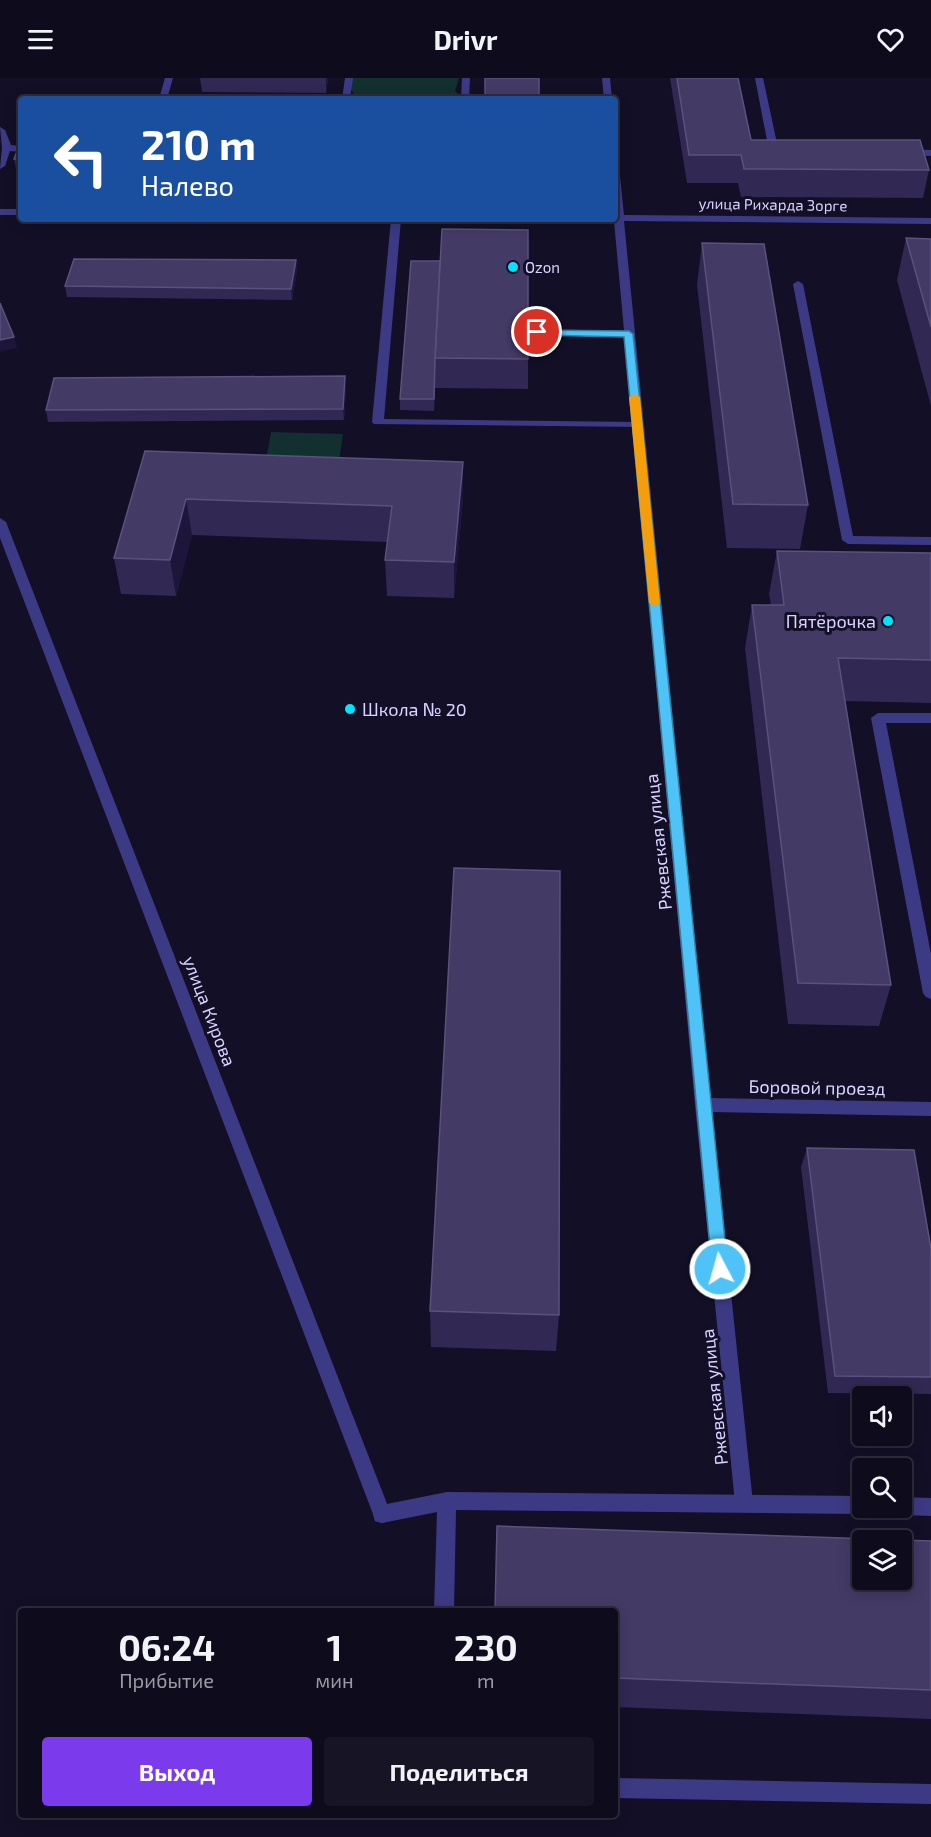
<!DOCTYPE html>
<html lang="ru">
<head>
<meta charset="utf-8">
<style>
	:root { --surface:#0e0b1c; --page:#171425; --text:#f1f3f6; --muted:#9b9ba3; --line:#2e2b3b; --accent:#7c3aed }
	body { margin:0; font-family:"Exo 2",sans-serif; background:var(--page); color:var(--text); height:100vh; display:flex; flex-direction:column; font-size:22px; white-space:nowrap }
	* { box-sizing:border-box; margin:0 }
	p { font-size:20px; color:var(--muted) }
	.icon { flex:none; width:33px; height:33px; fill:none; stroke:currentColor; stroke-width:2; stroke-linecap:round; stroke-linejoin:round }
	.map { position:relative; flex:1; overflow:hidden }
	.panel { position:absolute; left:18px; top:1530px; width:600px; height:210px; display:flex; flex-direction:column; background:var(--surface); border-radius:6px; box-shadow:0 3px 15px #0003,0 0 0 2px var(--line) }
	.panel>* { flex:none }
	.hud { position:absolute; left:18px; top:18px; width:600px; height:126px; border-radius:6px; box-shadow:0 3px 15px #0003,0 0 0 2px var(--line); background:#1a4fa0; color:#fff; overflow:hidden }
	.fabs { position:absolute; left:852px; top:1308px; display:grid; gap:12px }
	.fabs a { display:grid; place-items:center; width:60px; height:60px; border-radius:6px; background:var(--surface); box-shadow:0 3px 15px #0003,0 0 0 2px var(--line); font-size:30px }
	.pin { position:absolute; display:grid; place-items:center; width:51px; height:51px; color:#fff; margin:-26px; border:3px solid #fff; border-radius:50%; box-shadow:0 2px 6px #0007 }
	.me { position:absolute; width:66px; margin:-33px; rotate:354deg; stroke-linejoin:round; filter:drop-shadow(0 0 4px #0008) }
	.turn { display:flex; align-items:center; gap:21px; height:126px; padding:0 24px; font-size:27px }
	.turn .icon { width:78px; height:78px; stroke-width:2.5 }
	.turn b { display:block; font-size:42px; line-height:51px }
	.eta { display:flex; justify-content:space-evenly; align-items:center; height:102px; text-align:center }
	.eta b { font-size:36px; font-weight:700; line-height:42px }
	.action { display:flex; gap:12px; margin-top:auto; padding:12px 24px }
	.action a { flex:1; height:69px; border-radius:6px; background:var(--accent); color:#fff; font-size:24px; font-weight:700; line-height:69px; text-align:center }
	.action a+a { background:var(--page); color:var(--text) }
	header { display:flex; justify-content:space-between; align-items:center; height:78px; padding:0 24px; background:var(--surface); font-size:27px; font-weight:700 }
	.map>svg:first-child { display:block }
</style>
</head>
<body>
<header><svg class="icon" aria-label="menu" viewBox="0 0 24 24"><path d="M4 6h16M4 12h16M4 18h16"/></svg>Drivr<svg class="icon" aria-label="heart" viewBox="0 0 24 24"><path d="M12 20l-8-8c-3-5 5-10 8-4 3-6 11-1 8 4z"/></svg></header>
<div class="map">
<svg width="931" height="1759" viewBox="0 0 931 1759">
	<rect width="100%" height="100%" fill="#130f26"/>
	<!-- green -->
	<g fill="#12302f">
		<polygon points="349,0 459,0 455,13 460,17 459,21 357,21 349,8"/>
		<polygon points="271,354 343,356 338,390 265,388"/>
	</g>
	<g fill="none" stroke-linecap="round" stroke-linejoin="round">
		<!-- lane -->
		<g fill="#3d3a85" fill-rule="evenodd">
			<polygon points="165,0 173,0 167,21 159,21"/>
			<polygon points="345,0 353,0 350,21 342,21"/>
			<polygon points="462,0 470,0 469,21 461,21"/>
			<polygon points="755,0 763,0 778,70 784,71 784,75 774,76 769,73"/>
			<polygon points="0,49 5,52 11,67 21,68 21,74 10,73 5,88 0,91 2,70"/>
			<polygon points="904,71 931,72 931,78 901,76 899,74"/>
			<polygon points="391,141 401,141 384,341 637,344 643,347 641,349 374,346 372,344"/>
			<polygon points="798,203 803,206 853,458 931,459 931,467 848,466 842,462 793,206"/>
			<polygon points="537,251 629,253 634,256 629,259 533,256 533,252"/>
			<polygon points="878,635 931,635 931,645 886,645 931,876 931,921 926,919 923,915 871,640"/>
			<polygon points="447,1414 862,1418 862,1430 870,1430 869,1434 862,1436 456,1432 454,1533 434,1533 437,1434 382,1445 375,1443 373,1436 375,1429 382,1427"/>
			<polygon points="902,1419 931,1420 931,1438 902,1437 895,1435 893,1430 902,1430"/>
			<polygon points="615,1700 931,1706 931,1726 615,1720"/>
		</g>
		<!-- street -->
		<g fill="#3d3a85" fill-rule="evenodd">
			<polygon points="602,0 610,0 612,21 604,21"/>
			<polygon points="615,95 620,98 624,137 931,140 931,146 624,143 710,1020 931,1024 931,1038 712,1034 753,1425 751,1432 744,1434 737,1432 735,1425 695,1027 614,143 611,141 615,141"/>
			<rect x="0" y="131" width="21" height="6"/>
			<polygon points="0,440 6,444 391,1436 389,1443 382,1445 375,1443 373,1436 0,460"/>
		</g>
	</g>
	<!-- wall -->
	<g fill="#312854">
		<polygon points="200,0 328,0 326,15 202,14"/>
		<polygon points="670,0 738,0 751,62 929,92 923,120 741,119 738,105 687,105"/>
		<polygon points="21,63 21,109 20,109 14,81"/>
		<polygon points="906,160 931,161 931,328 897,202"/>
		<polygon points="702,165 808,427 800,471 727,470 697,207"/>
		<polygon points="296,182 297,193 292,222 67,219 65,208"/>
		<polygon points="440,183 528,281 528,311 435,310 434,333 400,332 400,321"/>
		<polygon points="346,309 344,342 48,344 46,332"/>
		<polygon points="145,373 463,384 463,420 454,520 387,518 385,482 387,464 192,457 176,518 121,516 114,480"/>
		<polygon points="777,473 931,475 931,625 845,623 891,907 879,948 788,946 745,570 752,527 771,527 769,516"/>
		<polygon points="807,1070 931,1171 931,1316 828,1315 801,1089"/>
		<polygon points="430,1233 559,1237 556,1273 431,1269"/>
		<polygon points="931,1463 931,1641 615,1629 615,1533"/>
	</g>
	<!-- shaded-wall -->
	<g fill="#1d163a">
		<polygon points="326,0 328,0 326,15"/>
		<polygon points="296,182 297,193 292,222 291,211"/>
		<polygon points="14,259 17,270 0,274 0,262"/>
		<polygon points="345,298 346,309 344,342 343,331"/>
		<polygon points="463,384 463,420 454,520 454,484"/>
		<polygon points="186,421 192,457 176,518 170,482"/>
	</g>
	<!-- building -->
	<g fill="#433a66" stroke="#5a527e" stroke-width="1.5" fill-rule="evenodd">
		<rect x="485" y="0" width="54" height="21"/>
		<polygon points="677,0 738,0 751,62 920,62 929,92 744,91 741,77 689,77"/>
		<polygon points="21,63 21,81 14,81"/>
		<polygon points="442,151 528,152 528,281 435,280"/>
		<polygon points="906,160 931,161 931,249"/>
		<polygon points="702,165 764,166 808,427 733,426"/>
		<polygon points="74,181 296,182 291,211 65,208"/>
		<polygon points="411,183 440,183 435,280 434,321 400,321"/>
		<polygon points="0,225 14,259 0,262"/>
		<polygon points="345,298 343,331 46,332 54,300"/>
		<polygon points="145,373 463,384 454,484 385,482 392,428 186,421 170,482 114,480"/>
		<polygon points="777,473 931,475 931,582 838,580 891,907 798,905 752,527 784,527"/>
		<polygon points="454,790 560,793 559,1237 430,1233"/>
		<polygon points="807,1070 914,1072 931,1171 931,1299 835,1298"/>
		<path d="M497 1448 931 1463V1612L615 1600V1533H495ZM862 1462H902V1502H862Z"/>
	</g>
	<!-- route -->
	<polygon fill="#4fc3f7" stroke="#337fa1" stroke-width="1.5" points="533,252 629,253 633,256 728,1191 726,1196 720,1198 715,1196 712,1191 624,259 537,257 533,256"/>
	<!-- slow -->
	<polygon fill="#f59e0b" points="635,316 640,319 660,525 654,528 649,525 629,319"/>
	<!-- markers -->
	<g fill="#00e5ff" stroke="#130f26" stroke-width="2">
		<circle cx="513" cy="189" r="6"/>
		<circle cx="888" cy="543" r="6"/>
		<circle cx="350" cy="631" r="6"/>
	</g>
	<g text-anchor="middle" dominant-baseline="central" stroke-width="6" stroke-linejoin="round" paint-order="stroke">
		<!-- far-street labels -->
		<g font-size="15" fill="#d9d4ff" stroke="#130f26">
			<text transform="translate(773 126) rotate(1)">улица Рихарда Зорге</text>
		</g>
		<!-- far-poi labels -->
		<g font-size="15" fill="#d9d4ff" stroke="#130f26" text-anchor="start">
			<text x="525" y="189">Ozon</text>
		</g>
		<!-- poi labels -->
		<g font-size="18" fill="#d9d4ff" stroke="#130f26" text-anchor="end">
			<text x="876" y="543">Пятёрочка</text>
			<text x="362" y="631" text-anchor="start">Школа № 20</text>
		</g>
		<!-- street labels -->
		<g font-size="18" fill="#d9d4ff" stroke="#130f26">
			<text transform="translate(658 764) rotate(-96)">Ржевская улица</text>
			<text transform="translate(210 933) rotate(69)">улица Кирова</text>
			<text transform="translate(817 1009) rotate(1)">Боровой проезд</text>
			<text transform="translate(714 1319) rotate(-96)">Ржевская улица</text>
		</g>
	</g>
</svg>
<div class="fabs">
<a><svg class="icon" aria-label="sound" viewBox="0 0 24 24"><path d="M4 9h4l5-4v14l-5-4H4zM17 9q2 3 0 6"/></svg></a>
<a><svg class="icon" aria-label="search" viewBox="0 0 24 24"><circle cx="10" cy="10" r="6"/><path d="M15 15l6 6"/></svg></a>
<a><svg class="icon" aria-label="layers" viewBox="0 0 24 24"><path d="M12 4l9 5-9 5-9-5zM3 14l9 5 9-5"/></svg></a>
</div>
<div class="pin" style="left:537px;top:254px;background:#d93025"><svg class="icon" aria-label="arrive" viewBox="0 0 24 24"><path d="M6 21V4h12l-3 4 3 4H6"/></svg></div>
<svg class="me" style="left:720px;top:1191px" viewBox="-20 -20 40 40"><circle r="17" fill="#4fc3f7" stroke="#fff" stroke-width="3"/><path d="M0-11L8 9 0 5-8 9z" fill="#fff"/></svg>
<div class="hud">
<div class="turn"><svg class="icon" aria-label="left" viewBox="0 0 24 24"><path d="M17 20v-9H6M10 6l-5 5 5 5"/></svg><div><b>210 m</b>Налево</div></div>
</div>
<section class="panel">
<div class="eta">
<div><b>06:24</b><p>Прибытие</p></div>
<div><b>1</b><p>мин</p></div>
<div><b>230</b><p>m</p></div>
</div>
<div class="action"><a>Выход</a><a>Поделиться</a></div>
</section>
</div>
</body>
</html>
